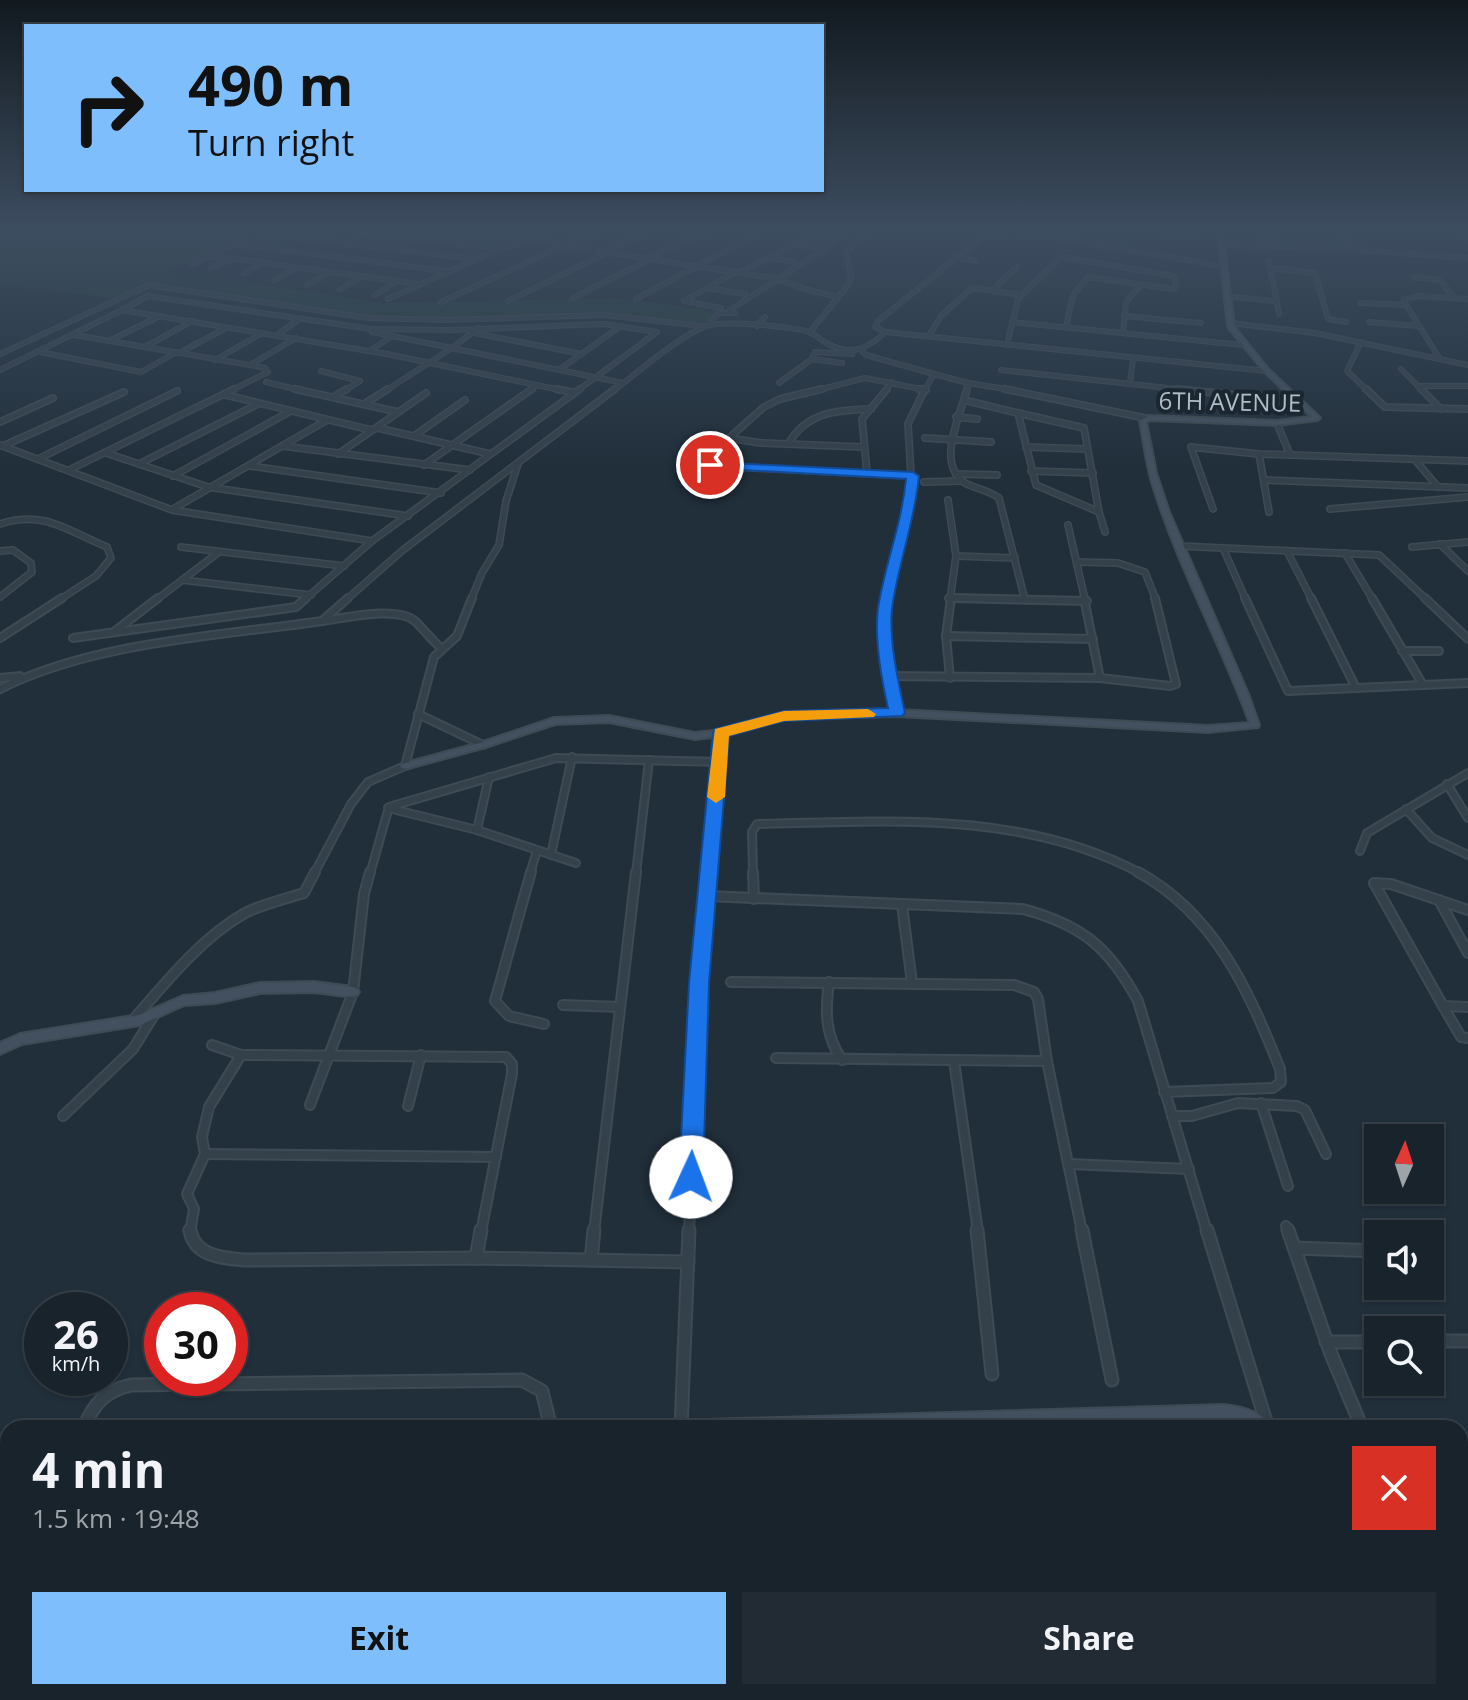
<!DOCTYPE html>
<html lang="en">
<head>
<meta charset="utf-8">
<style>
	:root { --surface:#19232c; --page:#222b34; --text:#f1f3f6; --muted:#9fa4a9; --line:#374048; --accent:#7fbefd }
	body { margin:0; font-family:"Open Sans",sans-serif; background:var(--page); color:var(--text); height:100vh; display:flex; flex-direction:column; font-size:30px; white-space:nowrap }
	* { box-sizing:border-box; margin:0 }
	p { font-size:26px; color:var(--muted) }
	.icon { flex:none; width:44px; height:44px; fill:none; stroke:currentColor; stroke-width:2; stroke-linecap:round; stroke-linejoin:round }
	.map { position:relative; flex:1; overflow:hidden }
	.sheet { position:absolute; left:0px; top:1420px; width:1468px; height:280px; display:flex; flex-direction:column; background:var(--surface); border-radius:24px 24px 0 0; box-shadow:0 2px 6px #0004,0 0 0 2px var(--line) }
	.sheet>* { flex:none }
	.hud { position:absolute; left:24px; top:24px; width:800px; height:168px; border-radius:0px; box-shadow:0 2px 6px #0004,0 0 0 2px var(--line); background:#7fbefd; color:#111; overflow:hidden }
	.needle { width:52px; rotate:3deg }
	.fabs { position:absolute; left:1364px; top:1124px; display:grid; gap:16px }
	.fabs a { display:grid; place-items:center; width:80px; height:80px; border-radius:0px; background:var(--surface); box-shadow:0 2px 6px #0004,0 0 0 2px var(--line); font-size:40px }
	.speed { position:absolute; left:24px; top:1292px; display:flex; gap:16px; font-size:40px; font-weight:700; text-align:center }
	.speed>* { display:grid; place-content:center; width:104px; height:104px; border-radius:50%; background:var(--surface); box-shadow:0 2px 6px #0004,0 0 0 2px var(--line); line-height:1 }
	.speed small { font-size:20px; font-weight:400 }
	.speed .limit { border:12px solid #d22; background:#fff; color:#111 }
	.pin { position:absolute; display:grid; place-items:center; width:68px; height:68px; color:#fff; margin:-34px; border:4px solid #fff; border-radius:50%; box-shadow:0 2px 8px #0007 }
	.me { position:absolute; width:88px; margin:-44px; rotate:2deg; stroke-linejoin:round; filter:drop-shadow(0 0 6px #0008) }
	.turn { display:flex; align-items:center; gap:28px; height:168px; padding:0 32px; font-size:36px }
	.turn .icon { width:104px; height:104px; stroke-width:2.5 }
	.turn b { display:block; font-size:56px; line-height:68px }
	.round { display:grid; place-items:center; flex:none; width:84px; height:84px; border-radius:0px; background:var(--page) }
	.summary { display:flex; align-items:center; justify-content:space-between; height:136px; padding:0 32px }
	h1 { font-size:48px; font-weight:700; line-height:60px }
	.primary-button { display:flex; gap:16px; margin-top:auto; padding:16px 32px }
	.primary-button a { flex:1; height:92px; border-radius:0px; background:var(--accent); color:#111; font-size:32px; font-weight:700; line-height:92px; text-align:center }
	.primary-button a+a { background:var(--page); color:var(--text) }
	.map>svg:first-child { display:block }
</style>
</head>
<body>
<div class="map">
<svg width="1468" height="1700" viewBox="0 0 1468 1700">
	<rect width="100%" height="100%" fill="#212f3b"/>
	<!-- green -->
	<polygon fill="#233c3c" points="0,230 258,230 170,271 383,303 616,298 728,312 695,327 599,317 439,321 359,319 154,287 125,299 0,285"/>
	<g fill="none" stroke-linecap="round" stroke-linejoin="round">
		<!-- street-far4 casing -->
		<g stroke="#3e4a54" stroke-width="6">
			<g id="street-far4">
				<polyline points="266,230 261,233 474,259"/>
				<polyline points="340,230 499,248"/>
				<polyline points="424,230 509,237 560,230"/>
				<polyline points="505,230 526,230"/>
				<polyline points="991,230 878,321 875,327 885,332 1267,371"/>
				<polyline points="1010,230 1223,266"/>
				<polyline points="1153,230 1192,237"/>
				<polyline points="1343,230 1348,244"/>
				<polyline points="1458,230 1468,241"/>
				<polyline points="818,231 843,235 849,230"/>
				<polyline points="985,234 1004,237"/>
				<polyline points="1258,240 1278,241 1275,230"/>
				<polyline points="796,244 818,248"/>
				<polyline points="1222,245 1346,249 1468,258"/>
				<polyline points="607,250 653,230"/>
				<polyline points="213,256 419,284"/>
				<polyline points="651,257 710,230"/>
				<polyline points="955,257 976,261"/>
				<polyline points="770,258 795,262"/>
				<polyline points="1269,261 1279,314"/>
				<polyline points="193,264 233,245 242,245 447,271"/>
				<polyline points="211,268 231,259"/>
				<polyline points="1271,268 1315,273 1328,319 1346,322"/>
				<polyline points="741,272 821,230"/>
				<polyline points="244,273 263,263"/>
				<polyline points="1414,277 1440,280 1453,297"/>
				<polyline points="274,280 296,268"/>
				<polyline points="307,285 329,272"/>
				<polyline points="797,287 837,297"/>
				<polyline points="708,288 745,294"/>
				<polyline points="340,289 362,276"/>
				<polyline points="993,290 1017,267"/>
				<polyline points="375,295 397,281"/>
				<polyline points="1226,296 1275,301"/>
				<polyline points="573,298 649,260"/>
				<polyline points="388,299 501,248 535,241 773,278 800,287"/>
				<polyline points="636,299 764,230"/>
				<polyline points="508,301 606,253"/>
				<polyline points="441,302 598,230"/>
				<polyline points="1360,303 1406,305"/>
				<polyline points="1406,305 1404,300 1417,296 1468,299"/>
				<polyline points="1406,305 1440,359"/>
				<polyline points="721,308 684,301 735,272"/>
				<polyline points="122,310 148,296 371,329 454,330 604,324 657,332 577,391"/>
				<polyline points="730,310 834,243"/>
				<polyline points="1124,316 1201,323"/>
				<polyline points="711,321 719,313 735,313"/>
				<polyline points="1012,322 1243,345"/>
				<polyline points="1369,322 1418,326"/>
				<polyline points="1230,323 1315,333 1468,365"/>
				<polyline points="757,326 765,317"/>
				<polyline points="372,332 452,348 478,328"/>
				<polyline points="810,332 849,284 851,276 846,251 871,230"/>
				<polyline points="474,333 582,354"/>
				<polyline points="1123,333 1126,302 1141,285"/>
				<polyline points="75,335 250,365 265,368 268,372 230,391"/>
				<polyline points="277,335 298,320"/>
				<polyline points="929,336 941,316 972,288 1021,295"/>
				<polyline points="111,340 160,316"/>
				<polyline points="1361,342 1347,371 1368,391"/>
				<polyline points="1007,345 1018,299 1061,257 1174,276 1176,288 1173,289 1088,277 1073,295 1066,327"/>
				<polyline points="145,347 192,321"/>
				<polyline points="861,350 866,355 934,374 924,391"/>
				<polyline points="369,351 393,336"/>
				<polyline points="40,352 141,372 175,353"/>
				<polyline points="179,353 226,328"/>
				<polyline points="0,354 149,285 368,318 446,320 604,315 702,326"/>
				<polyline points="812,359 842,363"/>
				<polyline points="215,360 262,333"/>
				<polyline points="250,365 296,338"/>
				<polyline points="560,369 621,326"/>
				<polyline points="1401,369 1423,391"/>
				<polyline points="0,370 122,310 387,354 565,391"/>
				<polyline points="1001,370 1196,391"/>
				<polyline points="321,371 360,381"/>
				<polyline points="934,374 968,383 966,391"/>
				<polyline points="266,382 304,391"/>
				<polyline points="779,383 812,359 815,352 852,354"/>
				<polyline points="968,383 1019,391"/>
				<polyline points="1130,383 1133,358"/>
				<polyline points="1418,386 1468,386"/>
				<polyline points="344,391 360,381"/>
				<polyline points="385,391 452,348 623,383"/>
				<polyline points="529,391 537,385"/>
				<path d="M613 391C636 374 685 331 710 325 729 321 791 326 809 332 817 335 823 342 830 345 853 356 869 348 885 332"/>
				<polyline points="814,391 865,378 926,390"/>
				<polyline points="885,391 892,382"/>
			</g>
		</g>
		<!-- street-far3 casing -->
		<g stroke="#3e4a54" stroke-width="8">
			<g id="street-far3">
				<polyline points="295,389 398,412"/>
				<polyline points="556,389 572,392"/>
				<polyline points="822,389 780,399 764,407 703,461 716,466 913,476"/>
				<polyline points="919,389 926,390"/>
				<path d="M967 389C961 414 935 464 965 483 976 489 988 490 999 498L1025 600"/>
				<polyline points="1005,389 1145,418"/>
				<polyline points="1177,389 1256,397"/>
				<polyline points="1366,389 1385,407 1468,409"/>
				<polyline points="1421,389 1441,409"/>
				<polyline points="226,395 371,430 378,428 490,454"/>
				<polyline points="333,397 347,389"/>
				<polyline points="964,400 1018,413"/>
				<polyline points="364,404 388,389"/>
				<polygon points="1018,413 1084,428 1099,512 1036,485"/>
				<polyline points="956,417 977,419"/>
				<polyline points="0,422 53,398"/>
				<polyline points="1277,423 1290,455"/>
				<polyline points="414,436 465,400"/>
				<polyline points="728,438 761,443 863,447"/>
				<polyline points="925,438 991,442"/>
				<path d="M788 444C807 412 836 410 871 409"/>
				<polyline points="0,445 172,510 372,541"/>
				<polyline points="3,446 124,392"/>
				<polyline points="283,446 470,470"/>
				<polyline points="1026,447 1086,449"/>
				<polyline points="106,453 208,487 408,516"/>
				<polyline points="338,454 426,393"/>
				<polyline points="1259,454 1269,512"/>
				<polyline points="38,459 177,391"/>
				<polyline points="1416,461 1438,487"/>
				<polyline points="139,464 258,404"/>
				<polyline points="424,465 532,389"/>
				<polyline points="250,466 441,493"/>
				<polyline points="69,470 234,389"/>
				<polyline points="1031,471 1093,473"/>
				<polyline points="867,473 862,419 887,389"/>
				<polyline points="956,474 997,475"/>
				<polyline points="173,476 289,412"/>
				<polyline points="1265,480 1468,488"/>
				<polyline points="924,482 962,481"/>
				<polyline points="948,500 956,556 950,600"/>
				<polyline points="173,509 327,420"/>
				<polyline points="1213,509 1191,447 1259,454 1468,461"/>
				<polyline points="1330,509 1468,497"/>
				<polyline points="1099,512 1105,532"/>
				<path d="M0 524C45 510 66 530 107 547L111 558 96 576 59 600"/>
				<polyline points="1068,525 1085,600"/>
				<polyline points="1440,544 1468,571"/>
				<polyline points="1179,546 1379,555 1427,600"/>
				<polyline points="181,547 344,566"/>
				<polyline points="1412,547 1468,542"/>
				<polyline points="1223,548 1246,600"/>
				<polyline points="0,551 13,550 31,563 32,572 0,597"/>
				<polyline points="1287,551 1312,600"/>
				<polyline points="1345,553 1373,600"/>
				<polyline points="956,556 1015,558"/>
				<polyline points="1078,562 1118,563 1145,572 1156,600"/>
				<polyline points="182,580 311,595"/>
				<polyline points="948,598 1046,600"/>
				<polyline points="156,600 219,552"/>
				<polyline points="304,600 372,541 580,389"/>
				<polyline points="346,600 403,550 615,389"/>
				<polyline points="471,600 482,573 499,545 506,501 518,464"/>
				<polyline points="887,600 912,491 908,424 925,389"/>
			</g>
		</g>
		<!-- street-far2 casing -->
		<g stroke="#3e4a54" stroke-width="10">
			<g id="street-far2">
				<path d="M888 598C880 634 889 677 897 713"/>
				<polyline points="954,598 1087,601"/>
				<polyline points="1245,598 1288,691 1468,683"/>
				<polyline points="1311,598 1356,688"/>
				<polyline points="1372,598 1423,685"/>
				<polyline points="1425,598 1468,639"/>
				<path d="M323 621C345 618 399 605 416 622 425 631 432 640 442 649"/>
				<polyline points="115,631 158,598"/>
				<polyline points="946,636 1093,639"/>
				<polyline points="0,638 62,598"/>
				<polyline points="73,638 296,607 306,598"/>
				<polyline points="1402,651 1439,651"/>
				<polyline points="889,676 1100,678 1084,598"/>
				<polyline points="0,678 20,676"/>
				<polyline points="950,678 946,636 951,598"/>
				<polyline points="1100,678 1170,686 1176,684 1155,598"/>
				<path d="M0 689C94 642 218 636 322 621L348 598"/>
				<polyline points="418,714 483,745"/>
				<polyline points="1447,784 1468,818"/>
				<polyline points="388,808 477,830 576,863"/>
				<polyline points="1406,809 1432,838 1468,855"/>
				<polyline points="477,830 489,777"/>
				<polyline points="1360,851 1367,833 1468,773"/>
				<polyline points="551,855 572,757"/>
				<polyline points="314,874 351,804 368,782 405,766 434,657 457,636 472,598"/>
				<polyline points="370,874 389,807 556,758 720,762"/>
				<polyline points="530,874 537,850"/>
				<polyline points="636,874 649,760"/>
				<polyline points="709,874 721,733"/>
				<path d="M753 874 752 832 757 824C887 821 1023 810 1142 874"/>
			</g>
		</g>
		<!-- street-far1 casing -->
		<g stroke="#3e4a54" stroke-width="12">
			<g id="street-far1">
				<polyline points="531,872 495,1001 509,1016 544,1024"/>
				<polyline points="753,872 754,899"/>
				<path d="M1138 872C1215 914 1249 991 1280 1069L1281 1082 1273 1088 1164 1092"/>
				<path d="M706 896 1023 909C1082 925 1109 947 1138 1001L1207 1232"/>
				<polyline points="1439,900 1468,953"/>
				<polyline points="902,905 912,983"/>
				<polyline points="1468,910 1391,884 1374,883 1443,1006 1468,1007"/>
				<polyline points="731,982 1014,985 1034,992 1038,999 1047,1061 1082,1232"/>
				<path d="M829 982C825 1011 825 1036 842 1060"/>
				<polyline points="563,1005 620,1007"/>
				<polyline points="1443,1006 1461,1037 1468,1038"/>
				<path d="M133 1020C166 982 201 938 245 913 263 904 285 899 304 893L315 872"/>
				<polyline points="212,1045 241,1055 506,1057 512,1064 512,1074 481,1232"/>
				<polyline points="776,1058 1047,1061"/>
				<polyline points="954,1061 978,1232"/>
				<polyline points="1261,1103 1288,1186"/>
				<polyline points="310,1105 353,992 364,894 370,872"/>
				<polyline points="408,1106 421,1055"/>
				<polyline points="63,1116 133,1049 154,1015"/>
				<polyline points="1172,1116 1192,1116 1238,1103 1297,1106 1305,1110 1326,1154"/>
				<polyline points="205,1154 496,1157"/>
				<polyline points="1069,1164 1189,1169"/>
				<polyline points="1286,1226 1288,1232"/>
				<polyline points="190,1232 194,1209 187,1194 205,1154 202,1137 209,1107 241,1055"/>
				<polyline points="594,1232 636,872"/>
				<polyline points="689,1232 699,983 709,872"/>
			</g>
		</g>
		<!-- street casing -->
		<g stroke="#3e4a54" stroke-width="15">
			<g id="street">
				<path d="M190 1230C194 1256 222 1258 244 1260L476 1258 688 1262"/>
				<polyline points="977,1230 992,1374"/>
				<polyline points="1082,1230 1112,1380"/>
				<polyline points="1207,1230 1268,1428"/>
				<polyline points="1288,1230 1331,1354 1362,1428"/>
				<polyline points="1294,1248 1378,1251"/>
				<polyline points="476,1258 481,1230"/>
				<polyline points="591,1260 594,1230"/>
				<polyline points="1430,1341 1467,1341"/>
				<polyline points="1326,1342 1378,1342"/>
				<path d="M84 1428C93 1404 105 1391 131 1385L522 1380 542 1391 551 1428"/>
				<polyline points="681,1428 689,1230"/>
				<polyline points="1460,1482 1468,1482"/>
				<polyline points="1460,1621 1468,1637"/>
				<polyline points="64,1700 69,1692"/>
				<polyline points="562,1700 563,1692"/>
			</g>
		</g>
		<!-- secondary casing -->
		<g stroke="#3e4a54" stroke-width="4">
			<g id="secondary">
				<path d="M1218 230H1222L1234 327 1269 370 1320 418 1317 420 1277 425 1150 420 1146 422 1156 473 1169 512 1248 694 1259 725 1258 727 1208 732 897 716 784 719 721 736 695 739 609 722 555 724 486 747 405 769 402 768 400 766 402 764 480 743 554 718 609 716 695 733 721 730 784 713 897 710 1208 726 1250 723C1220 641 1177 565 1152 482 1146 462 1144 441 1140 421L1149 416 1277 421 1312 417 1265 372 1228 327Z"/>
				<polygon points="314,982 353,987 357,989 359,992 357,995 353,997 314,992 260,993 215,1003 184,1005 140,1025 22,1044 0,1054 0,1043 20,1034 139,1015 183,996 215,993 260,983"/>
				<path d="M1224 1405C1241 1407 1264 1412 1273 1428H1251L1239 1421 1224 1419 949 1428H698L701 1423 706 1420Z"/>
				<polygon points="1380,1692 1398,1692 1402,1700 1384,1700"/>
			</g>
		</g>
		<!-- street-far4 -->
		<use href="#street-far4" stroke="#34414b" stroke-width="4"/>
		<!-- street-far3 -->
		<use href="#street-far3" stroke="#34414b" stroke-width="5"/>
		<!-- street-far2 -->
		<use href="#street-far2" stroke="#34414b" stroke-width="6"/>
		<!-- street-far1 -->
		<use href="#street-far1" stroke="#34414b" stroke-width="8"/>
		<!-- street -->
		<use href="#street" stroke="#34414b" stroke-width="11"/>
		<!-- secondary -->
		<use href="#secondary" fill="#42505f" fill-rule="evenodd"/>
	</g>
	<!-- sky -->
	<linearGradient id="sky" x2="0" y2="1"><stop stop-color="#121a20"/><stop offset="0.49" stop-color="#3d4d60"/><stop offset="1" stop-color="#3d4d60" stop-opacity="0"/></linearGradient>
	<rect width="1468" height="468" fill="url(#sky)"/>
	<!-- route -->
	<path fill="#1a73e8" stroke="#114b97" stroke-width="2" d="M710 462 913 472 919 476C915 521 898 564 892 609 889 642 898 680 905 713L902 716 784 721 729 736 709 983 703 1177 699 1184 691 1188 683 1184 679 1177 689 983 713 733 715 729 784 711 888 708C881 677 874 639 878 608 885 564 902 523 906 479L706 468 704 465Z"/>
	<!-- slow -->
	<polygon fill="#f59e0b" points="868,709 876,714 874,717 784,721 729,736 725,797 716,803 707,797 715,729 784,711"/>
	<g text-anchor="middle" dominant-baseline="central" stroke-width="8" stroke-linejoin="round" paint-order="stroke">
		<!-- far-street labels -->
		<g font-size="24" fill="#afbbc7" stroke="#1a2630">
			<text transform="translate(1230 401) rotate(1)">6TH AVENUE</text>
		</g>
	</g>
</svg>
<div class="fabs">
<a><svg class="needle" viewBox="-14 -14 28 28"><path d="M0-13l5 13h-10z" fill="#e53935"/><path d="M0 13l5-13h-10z" fill="#9fa4a9"/></svg></a>
<a><svg class="icon" aria-label="sound" viewBox="0 0 24 24"><path d="M4 9h4l5-4v14l-5-4H4zM17 9q2 3 0 6"/></svg></a>
<a><svg class="icon" aria-label="search" viewBox="0 0 24 24"><circle cx="10" cy="10" r="6"/><path d="M15 15l6 6"/></svg></a>
</div>
<div class="speed"><div>26<small>km/h</small></div><div class="limit">30</div></div>
<div class="pin" style="left:710px;top:465px;background:#d93025"><svg class="icon" aria-label="arrive" viewBox="0 0 24 24"><path d="M6 21V4h12l-3 4 3 4H6"/></svg></div>
<svg class="me" style="left:691px;top:1177px" viewBox="-20 -20 40 40"><circle r="19" fill="#fff"/><path d="M0-13L10 11 0 6-10 11z" fill="#1a73e8"/></svg>
<div class="hud">
<div class="turn"><svg class="icon" aria-label="right" viewBox="0 0 24 24"><path d="M7 20v-9h11M14 6l5 5-5 5"/></svg><div><b>490 m</b>Turn right</div></div>
</div>
<section class="sheet">
<div class="summary"><div><h1>4 min</h1><p>1.5 km · 19:48</p></div><a class="round" style="background:#d93025;color:#fff"><svg class="icon" aria-label="close" viewBox="0 0 24 24"><path d="M6 6l12 12M18 6L6 18"/></svg></a></div>
<div class="primary-button"><a>Exit</a><a>Share</a></div>
</section>
</div>
</body>
</html>
